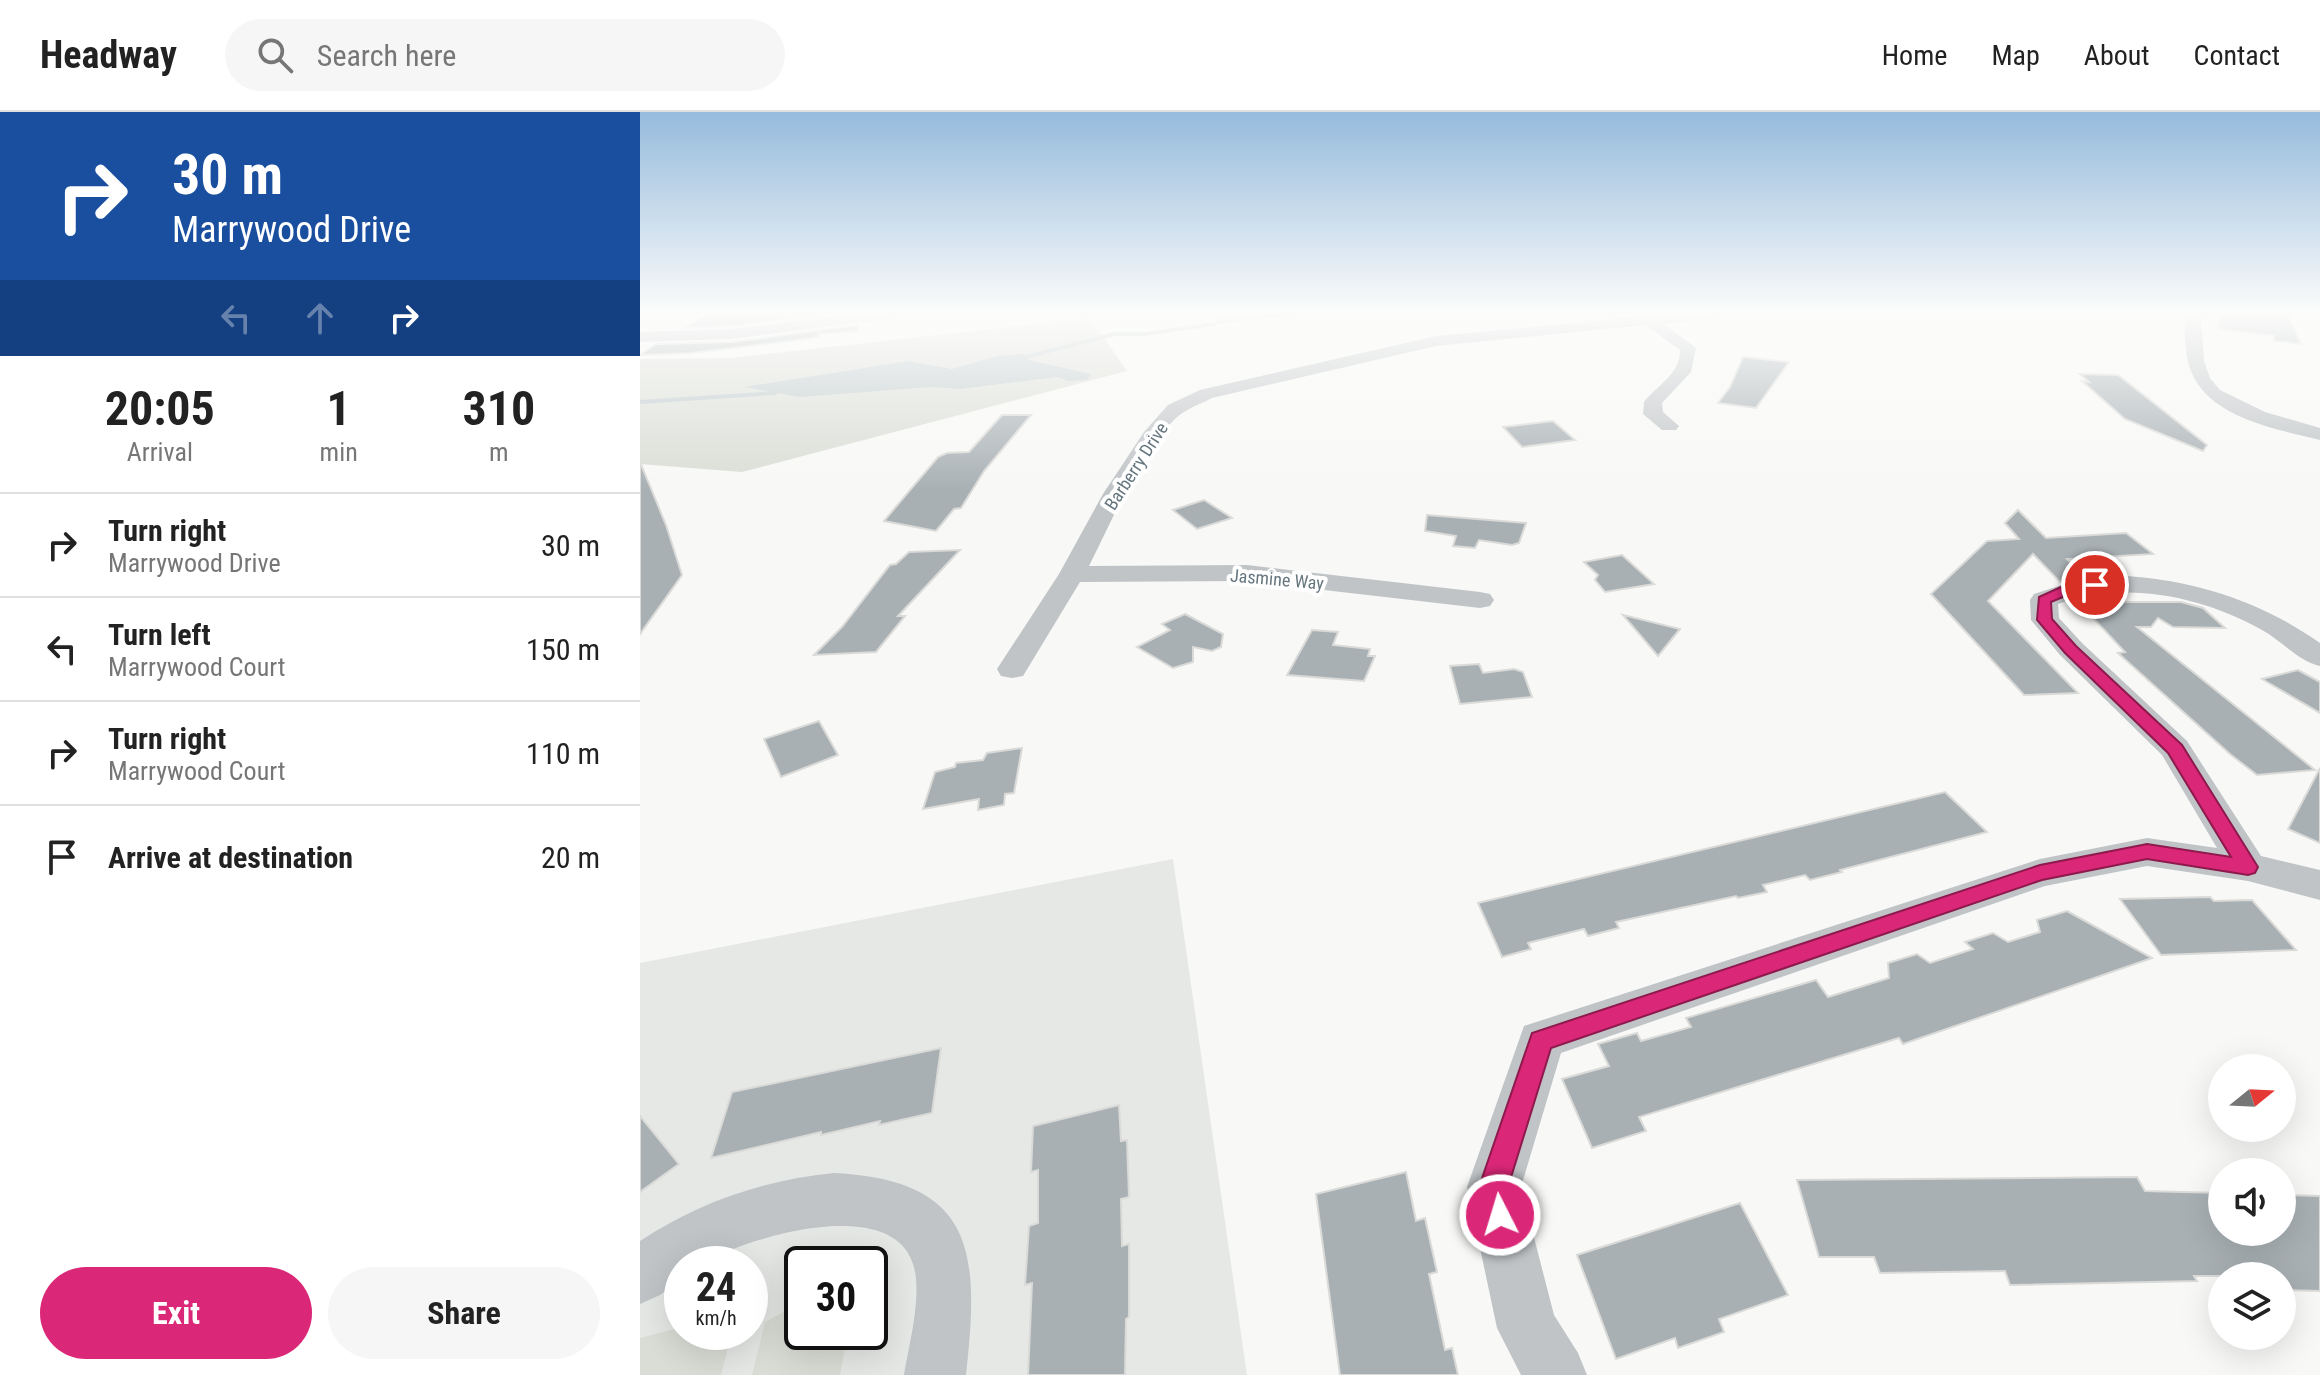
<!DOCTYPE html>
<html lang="en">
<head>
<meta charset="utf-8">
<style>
	:root { --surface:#fff; --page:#f6f6f6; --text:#222; --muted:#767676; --line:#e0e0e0; --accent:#db2777 }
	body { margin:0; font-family:"Roboto Condensed",sans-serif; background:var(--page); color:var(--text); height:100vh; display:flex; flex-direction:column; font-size:30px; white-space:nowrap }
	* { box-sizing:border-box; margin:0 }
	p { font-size:26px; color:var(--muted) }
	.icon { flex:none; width:44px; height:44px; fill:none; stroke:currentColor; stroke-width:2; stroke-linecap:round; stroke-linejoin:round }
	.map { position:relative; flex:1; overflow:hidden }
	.drawer { display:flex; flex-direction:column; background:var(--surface); width:640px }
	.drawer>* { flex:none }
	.guide { background:#1a4fa0; color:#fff; overflow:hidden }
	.needle { width:52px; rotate:72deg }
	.tools { position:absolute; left:1568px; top:942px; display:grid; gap:16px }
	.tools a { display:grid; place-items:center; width:88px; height:88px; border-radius:50%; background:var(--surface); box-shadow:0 8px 32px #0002; font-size:40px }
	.speed { position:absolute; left:24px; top:1134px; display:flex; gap:16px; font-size:40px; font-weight:700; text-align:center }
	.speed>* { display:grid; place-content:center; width:104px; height:104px; border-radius:50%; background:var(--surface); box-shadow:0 8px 32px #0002; line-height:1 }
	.speed small { font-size:20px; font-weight:400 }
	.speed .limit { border:4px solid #111; border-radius:12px; background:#fff; color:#111 }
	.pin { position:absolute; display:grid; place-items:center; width:68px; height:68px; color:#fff; margin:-34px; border:4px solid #fff; border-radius:50%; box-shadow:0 2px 8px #0007 }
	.me { position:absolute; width:88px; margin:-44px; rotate:355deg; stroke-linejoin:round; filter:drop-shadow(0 0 6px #0008) }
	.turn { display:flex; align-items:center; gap:28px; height:168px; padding:0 40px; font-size:36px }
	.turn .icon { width:104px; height:104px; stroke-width:2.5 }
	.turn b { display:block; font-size:56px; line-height:68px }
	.lanes { display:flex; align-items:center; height:76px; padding:0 40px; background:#0003; justify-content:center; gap:40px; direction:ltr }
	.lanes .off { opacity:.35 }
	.eta { display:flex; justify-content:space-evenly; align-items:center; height:136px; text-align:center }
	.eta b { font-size:48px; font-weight:700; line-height:56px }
	.button { display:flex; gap:16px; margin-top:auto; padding:16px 40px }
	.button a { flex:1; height:92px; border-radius:48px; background:var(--accent); color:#fff; font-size:32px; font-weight:700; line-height:92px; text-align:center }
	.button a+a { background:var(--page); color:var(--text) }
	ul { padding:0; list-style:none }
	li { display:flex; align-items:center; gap:24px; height:104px; padding:0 40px; border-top:2px solid var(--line) }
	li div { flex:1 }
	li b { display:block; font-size:30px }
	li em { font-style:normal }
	header { display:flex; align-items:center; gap:48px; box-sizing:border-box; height:112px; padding:0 40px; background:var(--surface); border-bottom:2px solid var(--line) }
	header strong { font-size:38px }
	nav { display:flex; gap:44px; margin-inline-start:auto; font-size:28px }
	.search { width:560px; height:72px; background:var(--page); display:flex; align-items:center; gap:20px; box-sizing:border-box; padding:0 28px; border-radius:44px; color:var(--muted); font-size:30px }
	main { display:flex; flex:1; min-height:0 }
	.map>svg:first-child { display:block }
</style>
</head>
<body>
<header>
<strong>Headway</strong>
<div class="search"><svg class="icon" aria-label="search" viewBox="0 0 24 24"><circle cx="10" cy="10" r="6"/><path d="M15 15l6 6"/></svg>Search here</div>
<nav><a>Home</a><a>Map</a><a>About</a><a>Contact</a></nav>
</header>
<main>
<section class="drawer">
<div class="guide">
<div class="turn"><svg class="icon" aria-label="right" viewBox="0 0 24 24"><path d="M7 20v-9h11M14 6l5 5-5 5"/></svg><div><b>30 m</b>Marrywood Drive</div></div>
<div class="lanes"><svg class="icon off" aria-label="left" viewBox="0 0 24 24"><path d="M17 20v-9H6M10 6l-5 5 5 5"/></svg><svg class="icon off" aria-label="ahead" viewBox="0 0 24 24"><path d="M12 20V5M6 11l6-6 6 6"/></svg><svg class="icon" aria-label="right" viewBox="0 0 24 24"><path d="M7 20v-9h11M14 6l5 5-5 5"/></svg></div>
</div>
<div class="eta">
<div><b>20:05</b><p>Arrival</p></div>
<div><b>1</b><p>min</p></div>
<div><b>310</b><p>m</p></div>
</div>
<ul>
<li><svg class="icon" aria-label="right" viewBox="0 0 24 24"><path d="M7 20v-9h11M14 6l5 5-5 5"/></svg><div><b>Turn right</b><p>Marrywood Drive</p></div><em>30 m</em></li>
<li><svg class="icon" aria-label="left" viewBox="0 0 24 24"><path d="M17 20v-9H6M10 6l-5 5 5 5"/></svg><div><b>Turn left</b><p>Marrywood Court</p></div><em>150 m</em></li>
<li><svg class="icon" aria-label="right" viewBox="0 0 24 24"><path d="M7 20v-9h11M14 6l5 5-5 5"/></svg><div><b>Turn right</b><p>Marrywood Court</p></div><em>110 m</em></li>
<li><svg class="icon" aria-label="arrive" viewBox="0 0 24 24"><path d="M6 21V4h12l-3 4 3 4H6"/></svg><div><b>Arrive at destination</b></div><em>20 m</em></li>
</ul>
<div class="button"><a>Exit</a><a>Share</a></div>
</section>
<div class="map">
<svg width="1680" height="1263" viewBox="0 0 1680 1263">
	<rect width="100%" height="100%" fill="#f8f8f6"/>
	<!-- built -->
	<path fill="#e6e8e6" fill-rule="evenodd" d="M533 747 607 1263H0V851ZM42 1152H110V1220H42ZM162 1152H230V1220H162Z"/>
	<!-- green -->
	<g fill="#d9ddd5">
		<polygon points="450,206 487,259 102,360 0,352 0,247 91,246"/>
		<polygon points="162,1190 162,1220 208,1220 200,1263 112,1263 125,1210"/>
		<polygon points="42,1215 42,1220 92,1220 81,1263 0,1263 0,1226"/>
	</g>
	<!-- water -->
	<g fill="#bac5c9">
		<polygon points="594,202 671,202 575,212 579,206"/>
		<polygon points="383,242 389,248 451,262 447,268 428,269 417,265 320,277 291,275 160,285 104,275 268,249 312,257 358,244"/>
	</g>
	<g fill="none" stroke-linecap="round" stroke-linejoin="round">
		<!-- stream -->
		<g stroke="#bac5c9" stroke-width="4">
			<polyline points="386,245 474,222 504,222 574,212"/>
			<polyline points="0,290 135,281"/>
		</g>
	</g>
	<!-- building -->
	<g fill="#a8b0b4" stroke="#dadad8" stroke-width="2">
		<polygon points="67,202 190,202 92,214 45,216"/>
		<polygon points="1579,202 1648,202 1661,232 1634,229 1634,224 1578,217"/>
		<polygon points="218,213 218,219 178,222 179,225 151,229 51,241 0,243 16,232 92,230"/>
		<polygon points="1103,245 1149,250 1116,296 1078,291 1090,275"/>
		<polygon points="1440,262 1478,263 1567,333 1563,339 1485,307 1442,269 1449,270"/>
		<polygon points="362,303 391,303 344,359 321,396 314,397 296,419 244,409 298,345 307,341 329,340"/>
		<polygon points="913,309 935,328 882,335 863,315"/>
		<polygon points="0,350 26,413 42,463 0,522"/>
		<polygon points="564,388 592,406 557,417 533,398"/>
		<polygon points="1378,398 1406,426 1486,421 1513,442 1427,447 1446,465 1420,470 1393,442 1348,489 1438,581 1384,583 1291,482 1347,429 1379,427 1365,411"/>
		<polygon points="787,403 886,411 879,431 872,433 839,428 835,436 813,434 816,424 785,419"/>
		<polygon points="320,438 258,504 265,504 236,540 174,543 202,515 250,453 256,452 269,440"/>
		<polygon points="982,443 1014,472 965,480 955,468 958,463 944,450"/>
		<polygon points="1466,485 1471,490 1541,490 1563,496 1585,516 1533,515 1518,506 1511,515 1497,515 1675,658 1617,663 1590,642 1478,541 1485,540 1438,490"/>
		<polygon points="545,502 583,522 581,535 572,539 553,535 553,550 533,556 497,535 530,518 522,512"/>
		<polygon points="983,503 1040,517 1018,544"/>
		<polygon points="672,518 698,520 693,533 730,537 728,544 735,544 724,569 647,563"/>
		<polygon points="839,552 843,561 874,557 883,560 892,585 820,592 810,554"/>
		<polygon points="1658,558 1680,570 1680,601 1622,567"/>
		<polygon points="179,609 198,643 141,665 124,627"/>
		<polygon points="382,636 374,681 365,682 364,693 338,698 339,687 283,697 295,660 315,655 316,651 343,648 347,641"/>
		<polygon points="1680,656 1680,731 1648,717"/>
		<polygon points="1305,680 1347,720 1200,758 1202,760 1170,768 1165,763 1123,773 1127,780 1098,786 1096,784 976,810 979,816 948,824 944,817 888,831 891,837 862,845 838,791"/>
		<polygon points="1570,785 1574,789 1612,788 1656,838 1521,843 1480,787"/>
		<polygon points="1427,799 1512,846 1263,932 1259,926 999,1005 1006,1019 952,1036 922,967 969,954 958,932 997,921 1001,929 1051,915 1046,906 1176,868 1188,885 1249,866 1248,851 1277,842 1290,851 1333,837 1325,830 1353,821 1368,830 1400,820 1397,808"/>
		<polygon points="301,936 292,1001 239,1013 240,1009 181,1023 181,1020 71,1046 92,980"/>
		<polygon points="479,993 481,1029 487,1028 489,1085 481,1087 482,1134 489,1132 489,1205 486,1207 485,1263 388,1263 392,1171 385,1173 389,1114 398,1111 398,1058 391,1060 393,1014"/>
		<polygon points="0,1004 39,1052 0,1080"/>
		<polygon points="766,1060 776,1109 785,1106 797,1160 789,1162 805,1238 812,1236 818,1263 700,1263 676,1082"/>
		<polygon points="1497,1065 1505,1079 1582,1081 1582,1120 1642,1120 1642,1083 1680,1084 1680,1179 1642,1178 1642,1164 1554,1164 1557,1169 1370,1173 1365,1159 1240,1161 1234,1145 1179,1145 1157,1068"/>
		<polygon points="1100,1091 1148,1183 1079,1207 1084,1220 1038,1236 1035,1226 976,1247 937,1143"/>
	</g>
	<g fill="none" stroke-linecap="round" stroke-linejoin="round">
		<!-- street -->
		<g fill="#c0c4c7" fill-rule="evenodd">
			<polygon points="215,202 258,202 251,206 92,227 0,230 0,220 92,217"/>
			<path d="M1029 202H1083L1076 206 1024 212 1056 236 1051 260 1022 291 1023 300 1039 314 1036 318H1022L1003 302 1004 290C1017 273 1040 263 1040 238L1006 213 796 234 572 286C563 291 553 294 544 300 508 323 469 415 449 454L607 453 840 480 850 482 854 488 850 494 840 496 607 469 440 470 383 564 372 566 361 564 357 557 419 462 463 382 504 320 528 293 560 278 796 224Z"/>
			<path d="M1547 202H1561L1564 249 1570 266 1580 278 1625 300 1680 316V328C1628 315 1553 303 1546 239 1545 227 1543 213 1547 202Z"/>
			<path d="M1487 464C1557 469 1622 490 1680 531V554C1658 549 1642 529 1622 518 1561 484 1485 468 1418 492L1419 506 1442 531 1547 629 1621 744 1680 758V788L1608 769 1507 754 1405 774 921 941 881 1075 914 1203 938 1241 947 1263H881L857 1216 827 1075 884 914 1400 747 1507 726 1577 736 1522 643 1420 543 1391 508 1390 488 1394 482 1431 470Z"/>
			<path d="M194 1061C338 1068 339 1144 326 1263H264C269 1233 283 1181 273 1152 256 1097 164 1114 123 1127 111 1130 99 1134 88 1140 81 1143 74 1150 67 1152 60 1154 49 1152 42 1152V1168L20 1183 0 1192V1129C59 1090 123 1068 194 1061Z"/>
		</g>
	</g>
	<!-- sky -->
	<linearGradient id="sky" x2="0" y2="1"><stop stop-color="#95bbdc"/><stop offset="0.53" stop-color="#fcfcfb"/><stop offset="1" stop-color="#fcfcfb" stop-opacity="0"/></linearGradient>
	<rect width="1680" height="379" fill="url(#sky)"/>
	<!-- route -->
	<polygon fill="#db2777" stroke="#8e194d" stroke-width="2" points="1455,468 1460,470 1460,476 1430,482 1411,490 1412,507 1436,534 1542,633 1618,755 1615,761 1608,763 1507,747 1402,768 911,936 868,1075 875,1103 871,1113 860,1118 850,1113 839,1075 892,921 1400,753 1507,732 1591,745 1528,641 1425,541 1397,508 1399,485 1421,475"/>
	<g text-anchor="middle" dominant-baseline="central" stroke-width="8" stroke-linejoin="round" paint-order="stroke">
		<!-- far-street labels -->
		<g font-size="18" fill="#66767e" stroke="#fff">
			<text transform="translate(496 354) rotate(-57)">Barberry Drive</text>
			<text transform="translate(637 467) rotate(5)">Jasmine Way</text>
		</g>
	</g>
</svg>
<div class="tools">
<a><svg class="needle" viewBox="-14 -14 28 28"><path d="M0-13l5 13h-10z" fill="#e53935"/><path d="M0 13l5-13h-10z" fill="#767676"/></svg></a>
<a><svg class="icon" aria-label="sound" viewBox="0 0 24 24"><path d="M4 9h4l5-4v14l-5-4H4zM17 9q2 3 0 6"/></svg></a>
<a><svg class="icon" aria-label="layers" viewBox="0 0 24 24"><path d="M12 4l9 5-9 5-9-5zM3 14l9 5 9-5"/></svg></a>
</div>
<div class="speed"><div>24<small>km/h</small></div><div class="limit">30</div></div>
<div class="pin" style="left:1455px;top:473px;background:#d93025"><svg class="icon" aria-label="arrive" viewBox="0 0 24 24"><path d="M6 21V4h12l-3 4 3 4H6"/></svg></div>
<svg class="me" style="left:860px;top:1103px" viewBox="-20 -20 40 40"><circle r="17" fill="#db2777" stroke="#fff" stroke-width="3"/><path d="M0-11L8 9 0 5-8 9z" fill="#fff"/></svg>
</div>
</main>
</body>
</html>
